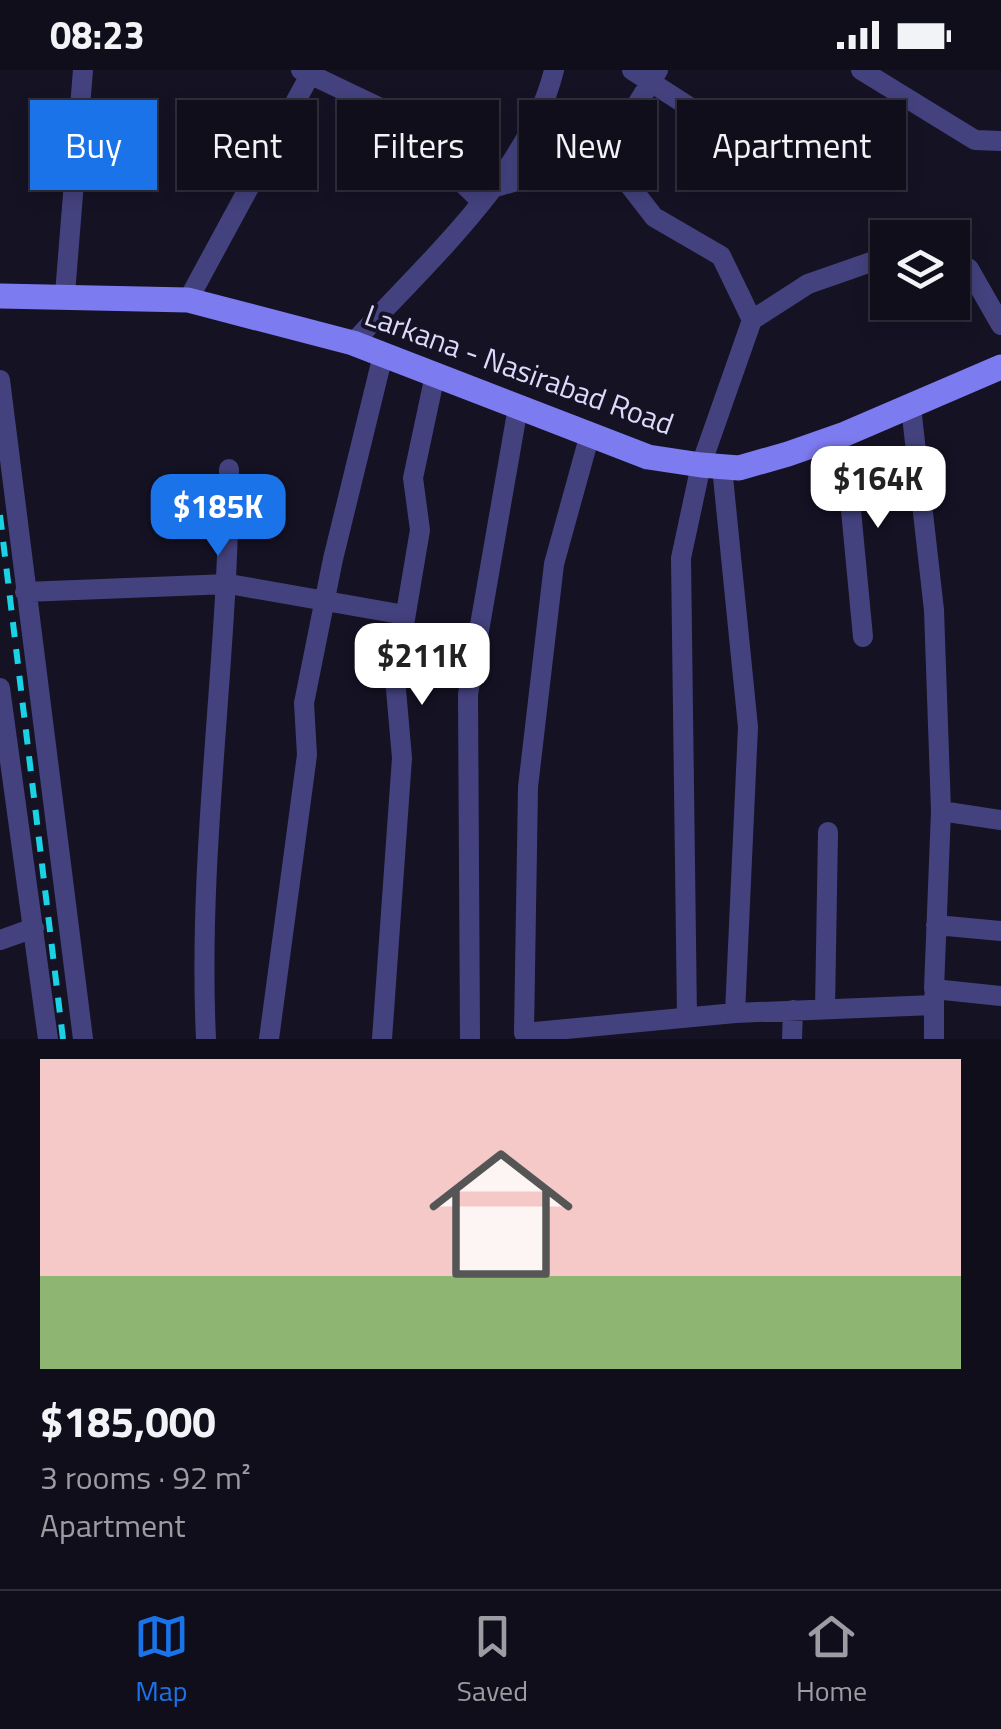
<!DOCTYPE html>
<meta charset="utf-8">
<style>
:root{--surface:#100e1b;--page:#1e1c28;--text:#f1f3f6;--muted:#9c9ca3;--line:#302e3a;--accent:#1a73e8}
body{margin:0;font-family:"Titillium Web",sans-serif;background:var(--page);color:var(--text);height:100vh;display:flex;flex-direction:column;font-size:38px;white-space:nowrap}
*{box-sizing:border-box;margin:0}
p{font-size:32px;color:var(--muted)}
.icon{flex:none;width:55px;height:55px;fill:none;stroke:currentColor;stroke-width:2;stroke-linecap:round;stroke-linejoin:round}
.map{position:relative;height:969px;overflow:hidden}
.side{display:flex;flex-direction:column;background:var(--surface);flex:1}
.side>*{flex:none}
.guide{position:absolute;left:30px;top:30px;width:942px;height:90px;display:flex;gap:20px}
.buttons{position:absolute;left:870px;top:150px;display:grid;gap:20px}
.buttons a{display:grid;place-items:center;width:100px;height:100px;border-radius:0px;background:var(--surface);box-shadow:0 5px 15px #0003,0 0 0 2px var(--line);font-size:50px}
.price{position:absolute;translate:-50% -85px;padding:0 22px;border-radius:20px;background:#fff;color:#222;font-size:32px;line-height:65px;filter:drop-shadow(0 2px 5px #0008)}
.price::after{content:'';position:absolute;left:50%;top:60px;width:30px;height:22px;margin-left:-15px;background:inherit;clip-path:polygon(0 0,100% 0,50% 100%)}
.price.selected{background:var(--accent);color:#fff}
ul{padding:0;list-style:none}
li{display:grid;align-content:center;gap:20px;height:530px;padding:0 40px}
li span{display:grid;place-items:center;height:310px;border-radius:0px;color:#555}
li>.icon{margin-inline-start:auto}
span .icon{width:180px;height:180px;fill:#fffc;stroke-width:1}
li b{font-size:42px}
.chip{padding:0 35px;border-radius:0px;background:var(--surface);box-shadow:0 5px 15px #0003,0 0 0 2px var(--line);font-size:35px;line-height:90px}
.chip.selected{background:var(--accent);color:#fff}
.status{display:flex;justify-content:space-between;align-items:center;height:70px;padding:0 50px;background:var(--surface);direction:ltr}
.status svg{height:28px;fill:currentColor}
.menu{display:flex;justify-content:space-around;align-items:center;height:140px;border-top:2px solid var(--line);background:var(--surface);font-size:28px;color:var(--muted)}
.menu a{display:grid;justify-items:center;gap:5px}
.menu .selected{color:var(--accent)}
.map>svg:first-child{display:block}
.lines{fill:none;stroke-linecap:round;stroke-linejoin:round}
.minor{stroke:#44427e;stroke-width:20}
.secondary{stroke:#7d7bf0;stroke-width:25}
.rail{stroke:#1bd2e5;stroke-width:6;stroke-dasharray:15 12;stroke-linecap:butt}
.labels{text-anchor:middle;stroke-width:8;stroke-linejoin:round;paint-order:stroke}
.street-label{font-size:30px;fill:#dcd9fb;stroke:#151224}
</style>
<div class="status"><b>08:23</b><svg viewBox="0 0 49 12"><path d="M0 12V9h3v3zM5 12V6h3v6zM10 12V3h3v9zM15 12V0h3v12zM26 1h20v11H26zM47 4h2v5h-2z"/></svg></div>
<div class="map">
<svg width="1001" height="969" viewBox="0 0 1001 969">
<rect width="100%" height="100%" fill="#151224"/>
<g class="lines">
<!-- minor -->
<path class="minor" d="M301,0L389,42L480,130
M632,0L769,88L814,72
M861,0L975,70L1001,71
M606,85L654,147L721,186L752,250L701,395L681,488L687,947
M489,119L606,85L658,0
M952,186L969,199L1001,255
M65,224L83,0
M188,230L310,5
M752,250L808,214L888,186
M353,273C422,197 530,102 554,0
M0,310L83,969
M911,337L934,540L941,741L1001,750
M590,364L554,494L528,717L524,963L735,943
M832,369L849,419L863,567
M722,397L748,657L735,943L934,935
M25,522L229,514L405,545
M0,618L48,969
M941,741L934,919L1001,926
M936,855L1001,861
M0,870L34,858
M825,939L828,762
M206,969C197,779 229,589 229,399
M269,969L307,685L304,633L333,489L383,285
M382,969L402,688L395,608L420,460L413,408L435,305
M470,969L468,624L518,337
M792,969L793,940
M934,969V926"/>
<!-- secondary -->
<path class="secondary" d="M0,226L188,230L353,273L648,387L701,395L739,398L788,384L845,364L1001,297"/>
<!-- rail -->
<path class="rail" d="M0,445L63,969"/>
</g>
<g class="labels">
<!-- street labels -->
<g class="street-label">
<text transform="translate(519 300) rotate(20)" y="10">Larkana - Nasirabad Road</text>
</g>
</g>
</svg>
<div class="buttons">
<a><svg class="icon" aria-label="layers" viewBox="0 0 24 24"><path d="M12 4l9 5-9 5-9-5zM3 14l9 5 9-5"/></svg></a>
</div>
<b class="price" style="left:878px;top:461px">$164K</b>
<b class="price selected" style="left:218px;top:489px">$185K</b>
<b class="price" style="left:422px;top:638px">$211K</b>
<div class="guide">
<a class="chip selected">Buy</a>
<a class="chip">Rent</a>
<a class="chip">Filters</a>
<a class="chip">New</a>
<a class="chip">Apartment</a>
</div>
</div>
<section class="side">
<ul>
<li><span style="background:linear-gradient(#f6c9c9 70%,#8fb573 0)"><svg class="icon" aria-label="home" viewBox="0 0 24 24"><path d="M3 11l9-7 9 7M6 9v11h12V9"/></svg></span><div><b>$185,000</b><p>3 rooms · 92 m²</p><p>Apartment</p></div></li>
</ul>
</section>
<nav class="menu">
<a class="selected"><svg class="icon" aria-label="map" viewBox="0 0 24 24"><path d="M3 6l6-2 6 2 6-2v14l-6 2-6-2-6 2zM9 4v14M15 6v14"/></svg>Map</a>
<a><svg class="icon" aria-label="saved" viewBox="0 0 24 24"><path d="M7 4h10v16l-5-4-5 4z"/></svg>Saved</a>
<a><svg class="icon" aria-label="home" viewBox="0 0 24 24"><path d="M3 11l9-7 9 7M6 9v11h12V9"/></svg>Home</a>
</nav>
